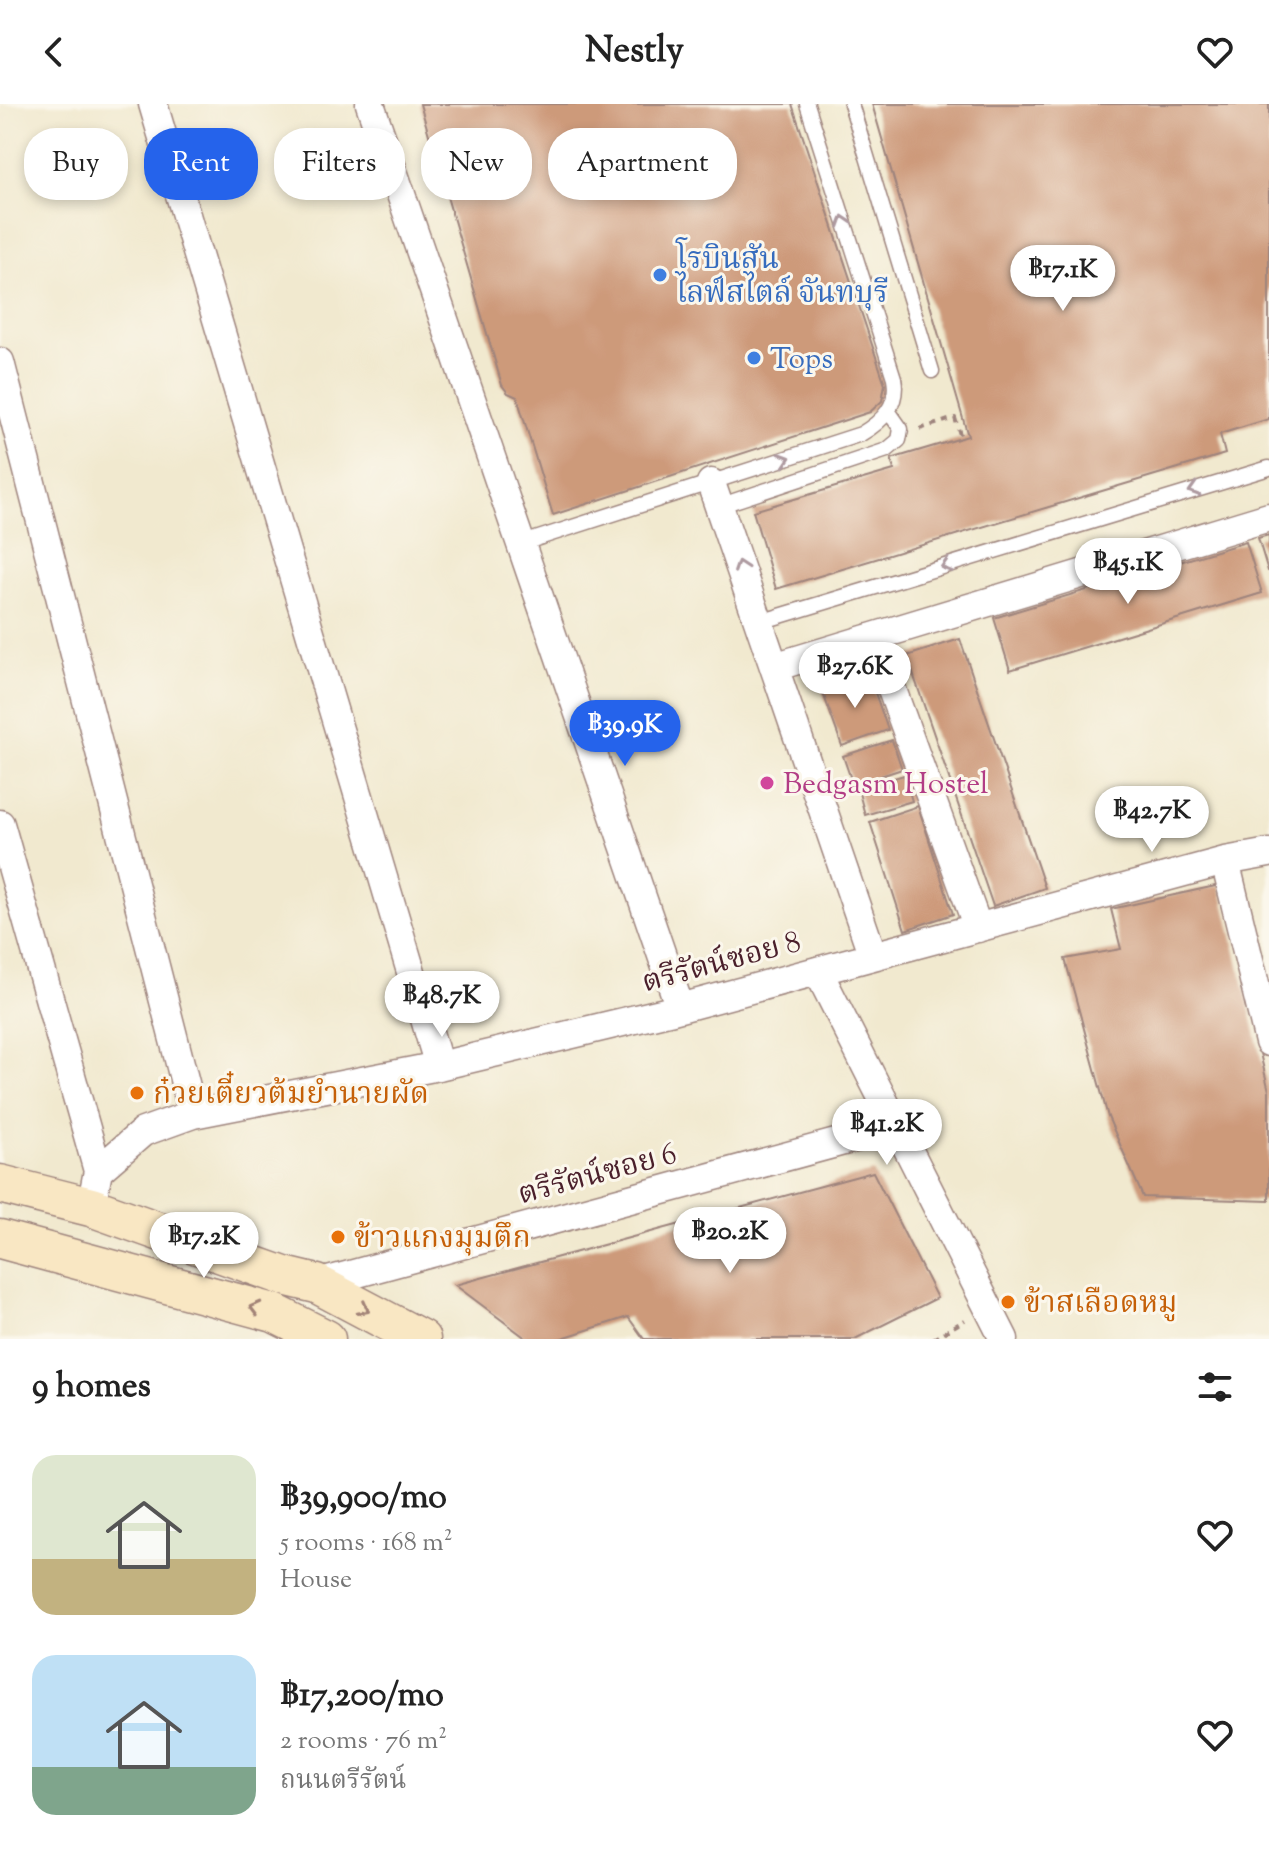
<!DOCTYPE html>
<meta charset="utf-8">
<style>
:root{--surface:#fff;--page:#f2f2f2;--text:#222;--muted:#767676;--accent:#2563eb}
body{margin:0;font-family:"Sorts Mill Goudy","Noto Serif Thai",serif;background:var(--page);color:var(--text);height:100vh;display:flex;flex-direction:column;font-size:30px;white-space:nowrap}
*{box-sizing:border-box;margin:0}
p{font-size:26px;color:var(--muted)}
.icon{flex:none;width:44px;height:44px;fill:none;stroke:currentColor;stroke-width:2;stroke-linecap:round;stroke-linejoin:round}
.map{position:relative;height:1235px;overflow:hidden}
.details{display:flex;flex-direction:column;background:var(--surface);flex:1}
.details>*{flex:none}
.banner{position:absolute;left:24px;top:24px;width:800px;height:72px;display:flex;gap:16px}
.price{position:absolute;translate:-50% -68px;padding:0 18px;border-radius:28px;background:#fff;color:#222;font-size:26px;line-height:52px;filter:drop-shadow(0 2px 4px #0008)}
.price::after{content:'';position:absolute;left:50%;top:48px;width:24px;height:18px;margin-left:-12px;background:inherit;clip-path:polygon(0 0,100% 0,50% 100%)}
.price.selected{background:var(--accent);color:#fff}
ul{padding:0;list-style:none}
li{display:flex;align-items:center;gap:24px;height:200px;padding:0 32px}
li span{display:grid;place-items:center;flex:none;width:224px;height:160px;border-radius:24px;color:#555}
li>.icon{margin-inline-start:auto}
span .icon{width:96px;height:96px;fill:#fffc;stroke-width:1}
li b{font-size:34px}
h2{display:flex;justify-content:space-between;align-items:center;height:96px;padding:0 32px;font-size:34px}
.chip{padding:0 28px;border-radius:32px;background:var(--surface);box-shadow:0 4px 12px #0003;font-size:28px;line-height:72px}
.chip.selected{background:var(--accent);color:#fff}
header{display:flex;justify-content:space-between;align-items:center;height:104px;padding:0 32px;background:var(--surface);font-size:36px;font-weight:800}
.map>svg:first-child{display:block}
.building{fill:#cd9a7a}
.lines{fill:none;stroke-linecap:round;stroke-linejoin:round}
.service-casing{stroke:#9e847d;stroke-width:17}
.minor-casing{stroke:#9e847d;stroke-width:31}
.secondary-casing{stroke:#9e847d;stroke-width:41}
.path{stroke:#9e847d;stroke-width:4;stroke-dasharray:6 6;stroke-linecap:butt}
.service{stroke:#fff;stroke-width:14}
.minor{stroke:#fff;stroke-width:28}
.secondary{stroke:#f9e7c3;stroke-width:38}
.oneway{stroke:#ae9aa0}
.oneway2{stroke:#a28377}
.shop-dot{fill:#3f7fe0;stroke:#fbf7ec;stroke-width:3}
.hotel-dot{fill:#d1479c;stroke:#fbf7ec;stroke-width:3}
.food-dot{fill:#e8710a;stroke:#fbf7ec;stroke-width:3}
.labels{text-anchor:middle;stroke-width:6;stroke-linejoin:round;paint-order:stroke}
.shop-label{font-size:30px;fill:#366cbe;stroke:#fbf7ec;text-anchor:start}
.hotel-label{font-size:30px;fill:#b23c85;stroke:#fbf7ec;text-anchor:start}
.street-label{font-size:30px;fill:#4a1f2b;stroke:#fbf7ec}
.food-label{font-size:30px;fill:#c56008;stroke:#fbf7ec;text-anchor:start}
</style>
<header><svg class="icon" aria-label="back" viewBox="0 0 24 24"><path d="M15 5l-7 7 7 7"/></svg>Nestly<svg class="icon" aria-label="heart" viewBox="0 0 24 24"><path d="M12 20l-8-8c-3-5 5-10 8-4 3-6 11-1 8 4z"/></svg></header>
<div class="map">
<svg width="1269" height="1235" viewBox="0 0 1269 1235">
<rect width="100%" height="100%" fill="#fbf7ec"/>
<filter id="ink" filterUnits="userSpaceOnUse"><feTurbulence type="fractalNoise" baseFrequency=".0125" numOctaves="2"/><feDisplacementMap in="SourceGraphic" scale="16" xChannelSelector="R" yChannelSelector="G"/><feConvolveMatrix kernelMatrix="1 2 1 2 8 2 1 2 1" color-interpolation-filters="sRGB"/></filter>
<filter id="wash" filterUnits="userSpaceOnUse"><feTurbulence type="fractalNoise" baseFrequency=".006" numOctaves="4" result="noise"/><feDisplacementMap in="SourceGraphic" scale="32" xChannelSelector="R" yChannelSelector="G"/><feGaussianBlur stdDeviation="1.8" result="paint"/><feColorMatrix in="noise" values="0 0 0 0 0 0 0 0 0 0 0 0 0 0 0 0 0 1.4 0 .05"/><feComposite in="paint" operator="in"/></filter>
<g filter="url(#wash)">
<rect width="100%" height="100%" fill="#f1e9cf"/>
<g id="blocks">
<!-- building -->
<path class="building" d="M420,0H792L885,280L882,297L870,308L553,411L517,293L508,289L502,281Z
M872,0H1269V315L1220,330L1225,350L776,485L753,407L894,366L891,355L968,332Z
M1269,431V467H1268L1258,434Z
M1246,438L1262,489L1010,566L994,514Z
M960,535L1045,784L993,802L907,552Z
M868,569L888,626L842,642L822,586Z
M892,636L902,665L853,681L843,652Z
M904,671L912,697L865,711L858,685Z
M918,702L953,810L905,826L870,718Z
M1220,781L1269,987V1097L1143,1093L1108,1013L1065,855L1121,845L1111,805Z
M873,1068L937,1194L855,1235H644L628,1213L559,1235H527L455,1181Z"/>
</g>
</g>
<g filter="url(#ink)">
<use href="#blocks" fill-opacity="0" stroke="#9e847d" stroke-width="2"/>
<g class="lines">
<defs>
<path id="service" d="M851,0L932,267
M719,402L887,346L899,336L901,325L889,308
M520,440L861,330C883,317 899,301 894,274L807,0
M760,518L1269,364"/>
<path id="minor" d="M153,0L439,962
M370,0L680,904
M0,258L193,1010
M711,379L873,852
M873,533L978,824
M774,563L1269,413
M0,720L98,1067
M1225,757L1269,749
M818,867L1004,1235
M91,1103L98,1067L143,1028L193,1010L439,962L669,907L1225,757L1269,938
M317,1180L895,1023"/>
<path id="secondary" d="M0,1080L91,1103L284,1172L317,1180L421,1235
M0,1135L274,1209L326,1235"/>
</defs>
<!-- service casing -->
<use href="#service" class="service-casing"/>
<!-- minor casing -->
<use href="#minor" class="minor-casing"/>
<!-- secondary casing -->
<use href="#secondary" class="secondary-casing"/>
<!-- path -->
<path class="path" d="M920,325L955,314L961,334
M933,1235L965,1216"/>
<!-- service -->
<use href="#service" class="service"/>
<!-- minor -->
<use href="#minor" class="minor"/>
<!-- secondary -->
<use href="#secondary" class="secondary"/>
</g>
<!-- one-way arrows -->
<defs><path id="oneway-chevron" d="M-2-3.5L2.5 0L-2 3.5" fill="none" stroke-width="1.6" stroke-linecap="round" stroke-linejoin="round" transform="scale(2)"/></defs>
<g class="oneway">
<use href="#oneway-chevron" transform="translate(844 117) rotate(-108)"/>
<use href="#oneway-chevron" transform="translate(785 355) rotate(-18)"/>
<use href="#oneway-chevron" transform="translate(1194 386) rotate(163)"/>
<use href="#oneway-chevron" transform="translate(740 462) rotate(-109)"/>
<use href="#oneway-chevron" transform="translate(946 462) rotate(163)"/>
</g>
<g class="oneway2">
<use href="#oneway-chevron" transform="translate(255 1204) rotate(-165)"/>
<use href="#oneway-chevron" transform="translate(364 1205) rotate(28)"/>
</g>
</g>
<!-- markers -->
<g class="shop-dot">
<circle cx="660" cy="171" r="8"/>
<circle cx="754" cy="254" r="8"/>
</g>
<circle class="hotel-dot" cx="767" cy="679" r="8"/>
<g class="food-dot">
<circle cx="137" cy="989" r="8"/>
<circle cx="338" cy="1133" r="8"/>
<circle cx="1008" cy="1198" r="8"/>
</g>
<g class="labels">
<!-- shop labels -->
<g class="shop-label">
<text x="676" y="164">โรบินสัน<tspan x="676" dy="34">ไลฟ์สไตล์ จันทบุรี</tspan></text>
<text x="770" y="264">Tops</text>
</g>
<!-- hotel labels -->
<g class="hotel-label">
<text x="783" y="689">Bedgasm Hostel</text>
</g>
<!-- street labels -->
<g class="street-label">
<text transform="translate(721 857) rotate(-15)" y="10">ตรีรัตน์ซอย 8</text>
<text transform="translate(597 1069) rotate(-15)" y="10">ตรีรัตน์ซอย 6</text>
</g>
<!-- food labels -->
<g class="food-label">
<text x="153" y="999">ก๋วยเตี๋ยวต้มยำนายผัด</text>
<text x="354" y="1143">ข้าวแกงมุมตึก</text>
<text x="1024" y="1208">ข้าสเลือดหมู</text>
</g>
</g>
</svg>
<b class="price" style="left:1063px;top:209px">฿17.1K</b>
<b class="price" style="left:1128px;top:502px">฿45.1K</b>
<b class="price" style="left:855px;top:606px">฿27.6K</b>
<b class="price selected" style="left:625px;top:664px">฿39.9K</b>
<b class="price" style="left:1152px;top:750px">฿42.7K</b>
<b class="price" style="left:442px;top:935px">฿48.7K</b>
<b class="price" style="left:887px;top:1063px">฿41.2K</b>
<b class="price" style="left:730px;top:1171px">฿20.2K</b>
<b class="price" style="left:204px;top:1176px">฿17.2K</b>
<div class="banner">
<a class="chip">Buy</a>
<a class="chip selected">Rent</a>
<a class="chip">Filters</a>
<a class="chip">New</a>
<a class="chip">Apartment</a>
</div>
</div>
<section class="details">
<h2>9 homes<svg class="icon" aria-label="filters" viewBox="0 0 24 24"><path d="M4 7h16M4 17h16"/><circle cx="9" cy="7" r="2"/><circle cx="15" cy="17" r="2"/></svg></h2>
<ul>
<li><span style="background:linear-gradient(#dfe7d0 65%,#c2b280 0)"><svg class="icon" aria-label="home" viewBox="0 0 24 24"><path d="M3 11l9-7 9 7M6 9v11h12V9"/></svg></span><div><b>฿39,900/mo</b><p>5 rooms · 168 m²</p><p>House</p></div><svg class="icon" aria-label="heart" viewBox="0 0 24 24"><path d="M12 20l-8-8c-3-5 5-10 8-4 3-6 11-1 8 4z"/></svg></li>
<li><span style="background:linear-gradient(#bfe0f5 70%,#7fa58c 0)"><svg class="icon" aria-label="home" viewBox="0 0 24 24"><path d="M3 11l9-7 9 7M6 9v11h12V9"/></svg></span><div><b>฿17,200/mo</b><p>2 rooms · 76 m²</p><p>ถนนตรีรัตน์</p></div><svg class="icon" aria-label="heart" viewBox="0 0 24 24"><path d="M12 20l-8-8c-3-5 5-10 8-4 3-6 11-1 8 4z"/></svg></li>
</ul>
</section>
